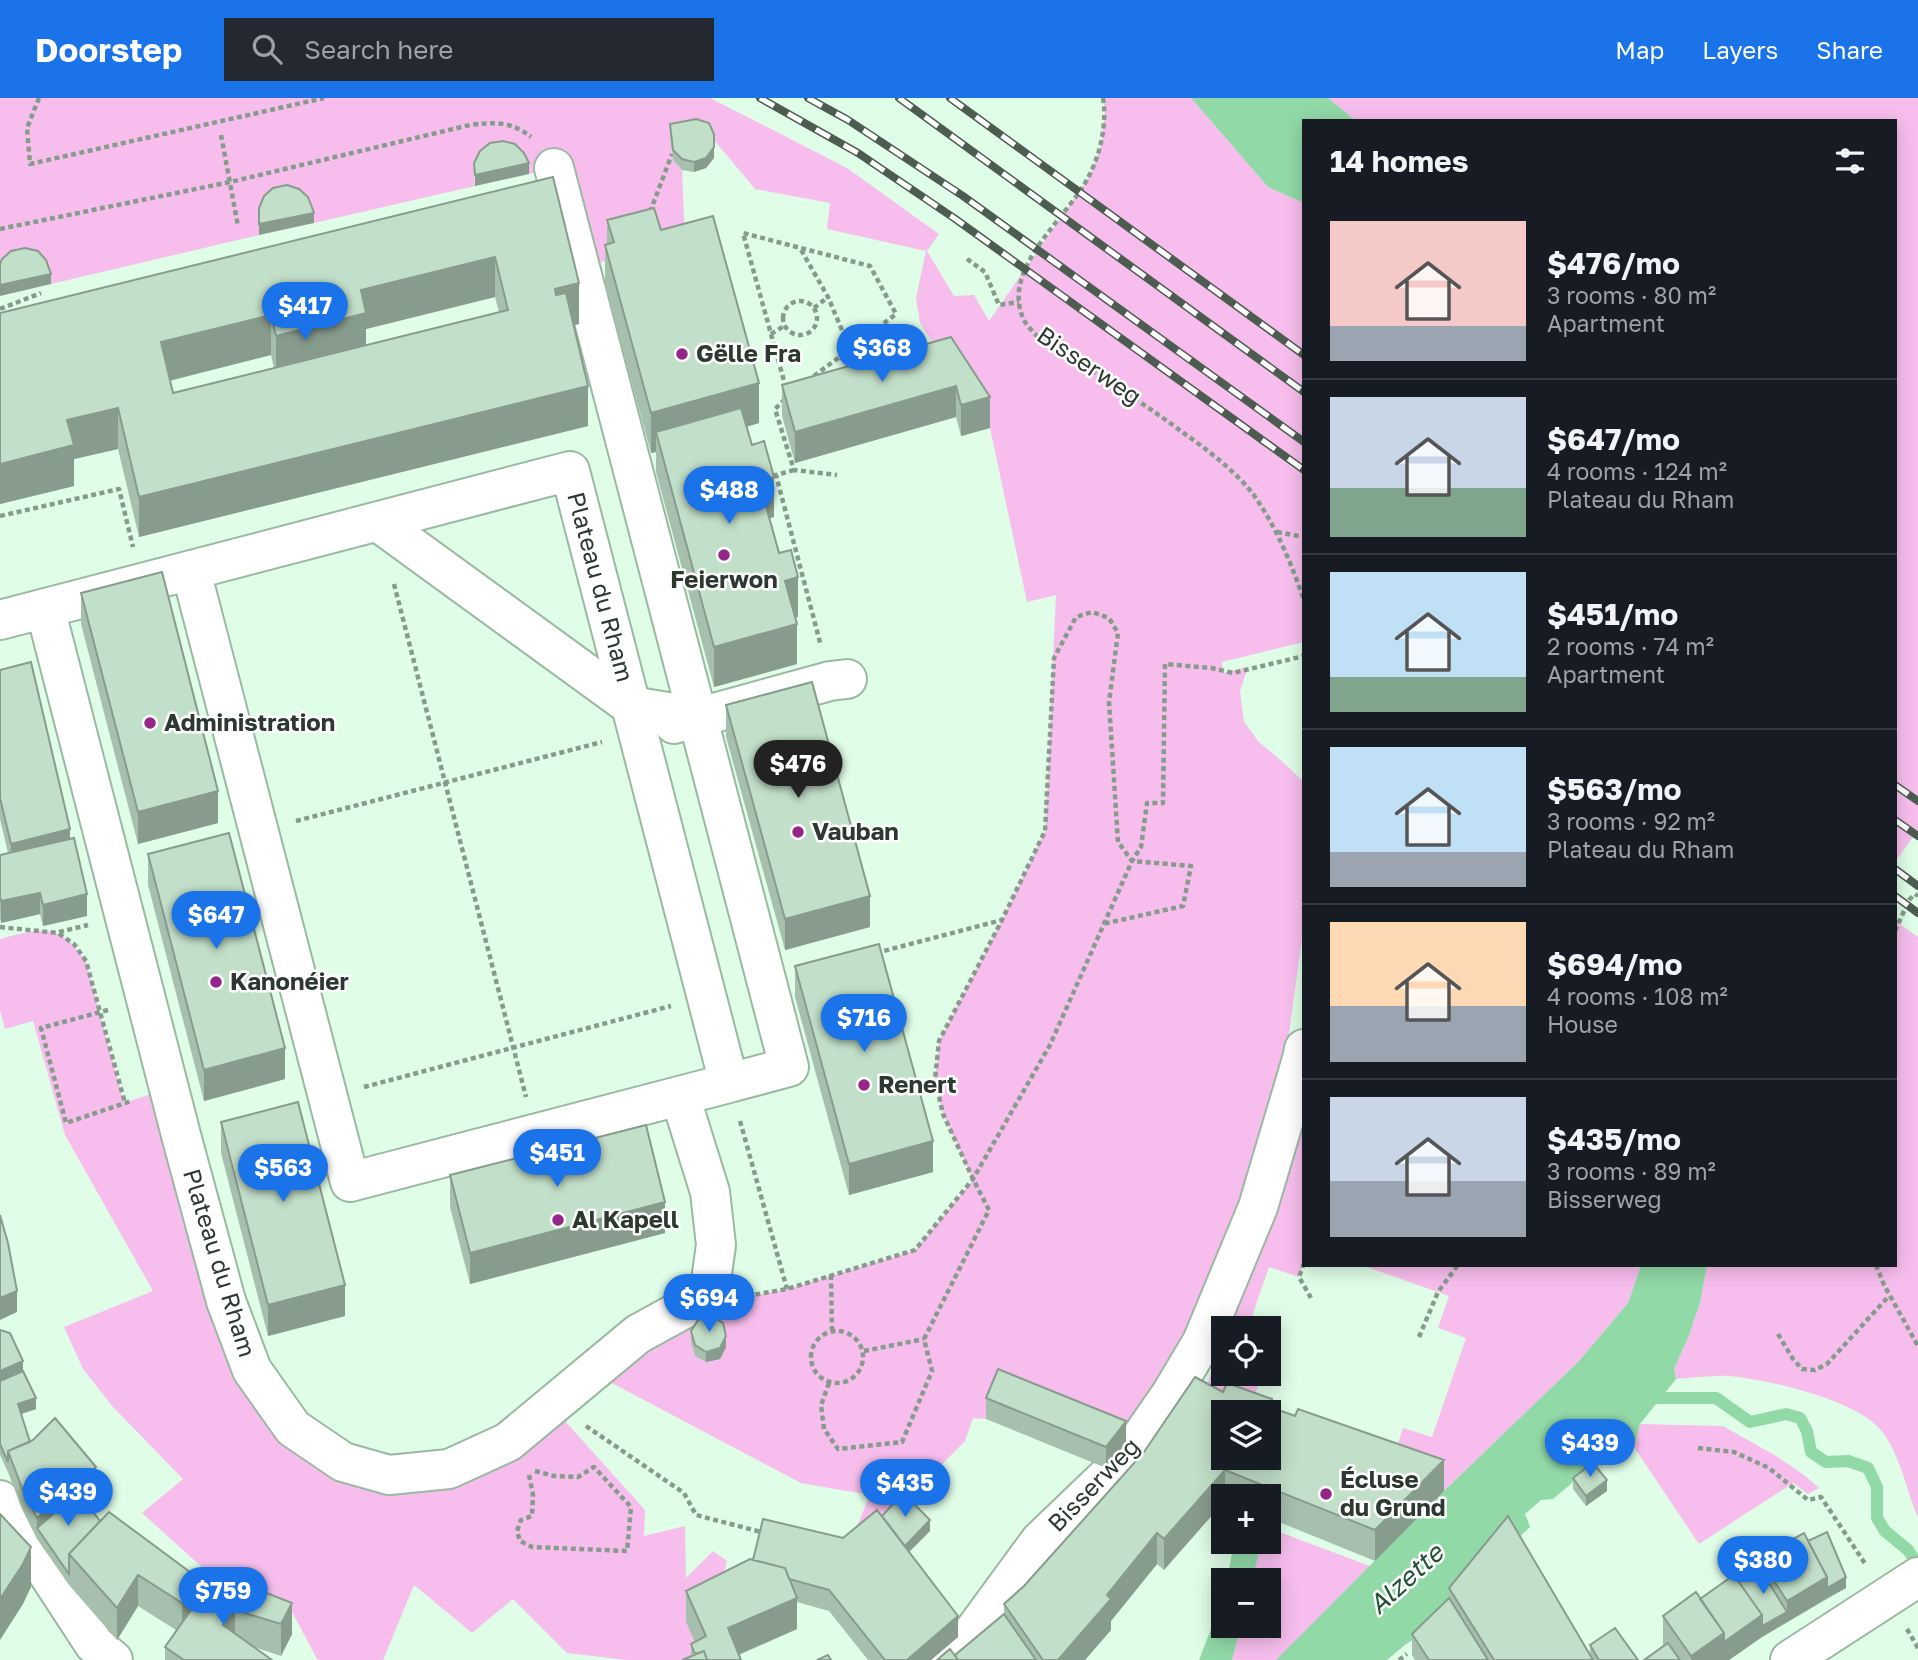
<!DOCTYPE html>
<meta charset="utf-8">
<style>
:root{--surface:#171b24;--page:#242831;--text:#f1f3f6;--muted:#9ea1a6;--line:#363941;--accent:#1a73e8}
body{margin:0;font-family:"Golos Text",sans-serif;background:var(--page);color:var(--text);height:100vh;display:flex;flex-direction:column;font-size:26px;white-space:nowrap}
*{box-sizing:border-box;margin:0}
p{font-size:23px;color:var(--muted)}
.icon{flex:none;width:38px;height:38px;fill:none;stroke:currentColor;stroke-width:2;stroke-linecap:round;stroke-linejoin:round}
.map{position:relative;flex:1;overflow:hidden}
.sheet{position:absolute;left:1302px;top:21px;width:595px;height:1148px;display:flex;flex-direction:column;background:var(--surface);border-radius:0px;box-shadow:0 4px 18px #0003}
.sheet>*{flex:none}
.tools{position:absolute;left:1211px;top:1218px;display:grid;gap:14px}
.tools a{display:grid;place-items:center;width:70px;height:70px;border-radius:0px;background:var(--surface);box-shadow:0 4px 18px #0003;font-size:35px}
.price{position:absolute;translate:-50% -60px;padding:0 16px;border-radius:24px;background:var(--accent);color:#fff;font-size:23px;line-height:46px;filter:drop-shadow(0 2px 4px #0008)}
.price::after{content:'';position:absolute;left:50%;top:42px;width:21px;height:16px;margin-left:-10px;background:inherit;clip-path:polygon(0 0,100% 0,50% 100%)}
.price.active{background:#222;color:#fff}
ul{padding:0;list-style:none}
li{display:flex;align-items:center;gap:21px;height:175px;padding:0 28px}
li+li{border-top:2px solid var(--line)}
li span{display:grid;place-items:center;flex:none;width:196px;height:140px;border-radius:0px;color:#555}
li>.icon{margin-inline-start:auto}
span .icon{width:84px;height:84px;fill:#fffc;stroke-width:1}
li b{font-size:30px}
h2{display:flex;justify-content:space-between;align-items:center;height:84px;padding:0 28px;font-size:30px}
header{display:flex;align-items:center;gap:42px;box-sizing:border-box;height:98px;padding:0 35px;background:var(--accent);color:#fff}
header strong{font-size:33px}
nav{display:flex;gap:38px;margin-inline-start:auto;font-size:24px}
.search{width:490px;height:63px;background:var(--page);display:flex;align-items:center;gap:18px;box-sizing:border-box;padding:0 24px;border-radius:0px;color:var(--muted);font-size:26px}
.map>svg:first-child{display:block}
.green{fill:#f7beed}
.water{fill:#92d9a8}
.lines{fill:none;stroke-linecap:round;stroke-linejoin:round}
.stream{stroke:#92d9a8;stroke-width:12}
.minor-casing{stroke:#9bb8a3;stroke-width:42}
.path{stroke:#869b8b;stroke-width:4.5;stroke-dasharray:5 3.5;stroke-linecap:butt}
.minor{stroke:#fff;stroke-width:38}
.rail-casing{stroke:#4d5c50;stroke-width:8}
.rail{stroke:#fff;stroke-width:5;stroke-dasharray:16;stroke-linecap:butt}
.wall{fill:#a7c0ad;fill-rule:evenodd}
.shaded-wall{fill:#889c8d}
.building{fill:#c2dfc9;stroke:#889c8d;stroke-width:2;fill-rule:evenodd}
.poi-dot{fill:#932687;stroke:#fff;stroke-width:2.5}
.labels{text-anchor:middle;stroke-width:5;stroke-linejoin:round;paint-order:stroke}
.poi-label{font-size:24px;font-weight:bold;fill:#2d3930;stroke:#fff;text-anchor:start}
.street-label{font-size:24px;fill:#2d3930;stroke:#fff}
.water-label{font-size:26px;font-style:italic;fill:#1f5332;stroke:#fff}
</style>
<header>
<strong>Doorstep</strong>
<div class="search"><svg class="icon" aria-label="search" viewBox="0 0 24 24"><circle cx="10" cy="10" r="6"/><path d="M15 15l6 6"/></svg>Search here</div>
<nav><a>Map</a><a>Layers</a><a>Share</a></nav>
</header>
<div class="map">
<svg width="1918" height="1562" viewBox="0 0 1918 1562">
<rect width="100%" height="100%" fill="#dffde7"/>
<!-- green -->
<path class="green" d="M0,0H710L847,70L939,136L927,153L954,198L974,197L989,223L1089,79L1101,47L1105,13L1103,0H1191L1268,89L1304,105V544L1222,564L1223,575L1248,569L1240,593L1244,624L1259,644L1285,666L1304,684V825L1286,958L1244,1105L1191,1240L1126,1345L998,1292L986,1321L973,1320L965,1343L903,1406L843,1462L870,1397L801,1385L610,1284L565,1323L645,1412L644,1438L685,1428L686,1480L713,1453L727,1463L703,1562H627L567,1555L513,1501L472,1535L414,1487L383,1562H320L317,1561L290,1510L215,1481L142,1415L183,1381L113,1309L83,1271L64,1229L153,1193L65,1037L33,923L5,931L0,913V841C41,830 59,824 86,863L124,1005L169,990L252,1272L343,1364L449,1371L709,1197L745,1199L787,1191L915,1152L973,1082L943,1016L935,981L939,943L1002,822L1045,733L1056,497L1027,504L990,330L920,225L916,200L926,153L827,131L830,105L755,91L709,36L670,37L673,62L682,72L686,166L654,150L580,170L554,70L529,76L524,65L474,76L475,88L314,125L259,121V137L51,186L46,173L0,176Z
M1328,0H1918V732L1895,764V23H1356Z
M1895,823L1918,839V1419C1905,1390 1901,1356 1880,1331C1853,1301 1769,1282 1730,1278C1713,1277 1694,1280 1676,1281L1674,1271L1688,1240L1700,1205L1707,1167H1895Z
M1304,1027V1165L1299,1179L1269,1169L1248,1230H1228L1299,1034Z
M1367,1167H1641L1628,1205L1578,1264L1444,1393L1394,1358L1403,1330L1432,1339L1466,1240L1438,1230L1449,1198L1367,1169Z
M1223,1243V1276H1262L1251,1308L1223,1314L1200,1306Z
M1640,1326L1723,1328L1776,1358L1804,1377L1819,1390L1808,1396L1793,1385L1699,1446L1634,1349Z
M1269,1430L1370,1468L1276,1562H1232L1241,1528H1269V1482H1252L1262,1444H1269Z"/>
<!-- water -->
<path class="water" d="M1191,0H1328L1356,23H1304V105L1268,89Z
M1641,1167H1707L1700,1205L1688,1240L1674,1271L1676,1281L1640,1326L1634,1349L1608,1361L1585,1374L1553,1401L1541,1402L1525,1416L1530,1429L1508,1449L1449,1521L1406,1546L1387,1562H1276L1444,1393L1578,1264L1628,1205Z
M1234,1444H1262L1252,1482H1227Z
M1223,1500V1528H1241L1232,1562H1199Z"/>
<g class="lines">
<!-- stream -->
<path class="stream" d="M1647,1300H1716L1750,1324L1786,1316L1800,1320L1807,1333L1811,1354L1826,1364L1848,1363L1868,1370L1877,1389V1420L1885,1433L1908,1452L1918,1467"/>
<defs>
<path id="minor" d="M554,70L789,969L729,985
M378,424L631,608L698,619
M45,510L181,1037L226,1203L252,1272L293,1330L343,1364L389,1377L449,1371L508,1344L638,1236L709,1197L716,1147L710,1094L680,998
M0,522L570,373L729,985L350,1084L191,473
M674,626L830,583L847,581
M0,1402L94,1546L113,1562
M947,1562L963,1548L1040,1443L1113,1373L1135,1348L1171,1296L1202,1244L1258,1109L1302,961L1304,951
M1790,1562L1918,1479"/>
</defs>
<!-- minor casing -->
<use href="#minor" class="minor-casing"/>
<!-- path -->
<path class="path" d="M39,0L27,30L30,66L324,0
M1103,0C1107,26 1101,54 1089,78C1068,120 999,171 1024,222C1027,228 1033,234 1038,239C1088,270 1138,301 1185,336C1209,353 1235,373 1253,396C1276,428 1291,465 1304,502
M221,37L238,128
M650,114L672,56
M0,131L230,84L470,27C494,24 511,23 531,39
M967,161L985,174L999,207L1019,204
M783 220a17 17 0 1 1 34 0a17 17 0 1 1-34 0Z
M814,210L828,199
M0,211L41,195
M771,236L784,228
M814,278L850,251
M786,290L743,135L870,168L896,216L850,251L828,199L800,150
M785,301L775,311L794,372L837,377
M794,372L776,377L821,548
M0,418L119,391L133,449
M1277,434L1304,439
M394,486L526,999
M296,723L602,644
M0,829L58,835L74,846L86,863L125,1005
M1895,833L1909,802L1915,796L1918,798
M59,834L88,827
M876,855L1002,822
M108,912L41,930L66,1025L131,1003
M364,989L671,908
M740,1023L787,1191
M1304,1165L1299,1179L1311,1200
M1876,1167L1884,1187L1918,1248
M831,1177L832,1232
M747,1198L787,1191L915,1152L973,1081L1050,947L1132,763L1141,749L1147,705H1163L1165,566L1211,570L1233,575L1304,558
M811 1259a26 26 0 1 1 52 0a26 26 0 1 1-52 0Z
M1778,1236L1793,1261L1802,1271L1815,1272L1827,1266L1889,1198
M1419,1239L1438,1194L1458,1167
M864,1253L924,1241
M829,1285L821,1307L824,1331L838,1351L902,1344L932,1273L924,1241L989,1112L973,1081L943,1016L935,981L939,943L1002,822L1045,733L1054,560L1076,519L1092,514L1109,520L1118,535L1109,604L1118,744L1132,763L1191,768L1183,808L1103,826
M586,1328L684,1395L696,1417L765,1435
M1698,1350L1734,1354L1769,1370L1808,1402L1821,1399L1866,1467
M529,1377L533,1397L532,1418L521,1422L517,1433L520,1443L532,1449L627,1453L631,1409L594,1369L578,1379L554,1378L535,1373
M1907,1531L1918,1550
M1399,1562L1407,1556"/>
<!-- minor -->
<use href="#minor" class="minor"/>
<defs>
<path id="rail" d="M760,0L858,55L954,120L1304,372
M808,0L848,22L963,98L1304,344
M899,0L1304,294
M950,0L1304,257
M1895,687L1918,703
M1895,722L1918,738
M1895,771L1918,788
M1895,798L1918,815"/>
</defs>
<!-- rail casing -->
<use href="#rail" class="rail-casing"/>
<!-- rail -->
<use href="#rail" class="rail"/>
</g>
<!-- wall -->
<path class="wall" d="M670,26L714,60L706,70L694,74L682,72L673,62L670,36Z
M553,79L579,226L574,227L588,328L139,439L118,351L74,361V388L0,406V215ZM495,199L499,214L366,247V231ZM271,257L274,270L173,295L170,282Z
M607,122L661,132L759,325L746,329L774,419L770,420L798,519L795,520L797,566L714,589L656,374V354L651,355L605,187V147L607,146Z
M951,239L990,330L961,338L956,319L795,365L782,318V287Z
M81,495L218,725L138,746L81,526Z
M0,572L70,741L87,818L43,828L40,816L1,825L0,820V757L8,755L0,721Z
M726,607L870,829L785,852L726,639Z
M148,756L285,981L204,1003L148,787Z
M795,868L933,1074L849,1097L795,899Z
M221,1024L345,1218L268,1238L221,1055Z
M450,1077L665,1135L470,1186L450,1109Z
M0,1232L23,1273L36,1311L21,1316L30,1344L96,1391L83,1402L100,1423L198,1503L251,1505L259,1492L292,1536L281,1558L254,1549L272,1562H165V1549L176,1532L138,1508L117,1542L69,1487L37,1441L22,1411L8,1374L0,1357Z
M691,1233L726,1249L720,1261L706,1264L695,1258L691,1244Z
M1223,1294L1272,1310L1444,1393L1375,1463L1269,1420V1398H1223L1164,1472L1157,1466L1111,1523V1532L1085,1562H937L955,1557L1004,1516V1506L1024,1488Z
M986,1300L1126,1345L1106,1370L986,1321Z
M1573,1380L1607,1393L1586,1408L1573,1391Z
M882,1418L930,1433L909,1454L958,1539L931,1562H868L829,1513L797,1504V1531L739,1557L691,1558V1546L695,1544L686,1524V1493L753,1462L843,1440Z
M1808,1443L1846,1490L1762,1539L1729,1562H1644L1663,1549V1518L1739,1484L1759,1469V1459Z
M1449,1490L1590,1557V1547L1638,1562H1415L1412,1557V1536L1449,1500Z"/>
<!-- shaded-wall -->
<path class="shaded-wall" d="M714,36V60L706,70L694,74V64Z
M529,65V76L475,88V77Z
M314,115V125L259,137V126Z
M495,159V199L366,231V256L276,278V238L361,192Z
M51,176V186L0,198V187Z
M579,185V226L555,232V191Z
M271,217V257L161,285V244Z
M759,285V325L661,353L656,334V354L651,355V315Z
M588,288V328L139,439V399Z
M956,288V319L795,365V334Z
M990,299V330L961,338V307Z
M118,310V351L74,361V388L0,406V366L67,322Z
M774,379V419L759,423V383Z
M798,479V519L785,523V483Z
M797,526V566L714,589V549Z
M218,693V725L138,746V714Z
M70,731V752L11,767V746Z
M40,795V816L1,825V803Z
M87,796V818L43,828V807Z
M870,798V829L785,852V821Z
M285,950V981L204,1003V972Z
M933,1043V1074L849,1097V1066Z
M665,1104V1135L470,1186V1155Z
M345,1187V1218L268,1238V1207Z
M17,1193V1214L0,1222V1200Z
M726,1238V1249L720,1261L706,1264V1254Z
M23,1263V1284L0,1294V1273Z
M36,1300V1311L18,1317V1306Z
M1126,1323V1345L1106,1370V1349Z
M1444,1362V1393L1375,1463V1432Z
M96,1369V1391L42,1437L37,1430V1420Z
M1225,1372V1398H1223V1405L1164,1472V1441Z
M1607,1382V1393L1586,1408V1398Z
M930,1422V1433L900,1463V1452Z
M1157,1435V1466L1111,1523V1532L1085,1562H1058L1107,1497Z
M31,1449V1489L23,1506L0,1542V1501Z
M138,1477V1508L117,1542V1510Z
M1827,1479V1500L1762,1539L1729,1562H1691V1558L1724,1535L1762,1517L1787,1514V1503Z
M1846,1479V1490L1827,1500V1490Z
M198,1480V1511L182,1536V1505Z
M797,1500V1531L728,1561V1530Z
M292,1505V1536L281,1558V1526Z
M235,1512V1544L223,1527Z
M958,1518V1539L931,1562H907Z"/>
<!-- building -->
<path class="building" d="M696,21L709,25L714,36V49L706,60L694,64L682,61L673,52L670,26Z
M503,43L515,46L524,55L529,65L475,77L474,65L480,53L490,45Z
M553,79L579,185L555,191L556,197L566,195L588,288L139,399L118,310L67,322L74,347L0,366V215ZM495,159L508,212L173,295L161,244L271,217L276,238L366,215L361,192Z
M287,87L299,91L308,99L314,115L259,126V110L264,98L273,90Z
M654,110L661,132L713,118L759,285L651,315L605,147L614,144L607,122Z
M25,150L38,153L46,162L51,176L0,187V166L2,161L11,153Z
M951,239L990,299L961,307L956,288L795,334L782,287Z
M741,310L752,347L764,343L774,379L759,383L779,455L791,452L798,479L785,483L797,526L714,549L656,334Z
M162,474L218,693L138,714L81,495Z
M31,564L70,731L11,746L0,700V572Z
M812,584L870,798L785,821L726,607Z
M229,735L285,950L204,972L148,756Z
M74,740L87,796L43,807L40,795L1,803L0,799V757Z
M879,846L933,1043L849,1066L795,868Z
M298,1004L345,1187L268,1207L221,1024Z
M646,1027L665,1104L470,1155L450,1077Z
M0,1117L8,1145L17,1193L0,1200Z
M711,1218L723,1225L726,1238L720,1250L706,1254L695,1247L691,1233L698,1222Z
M0,1232L10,1235L23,1263L0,1273Z
M998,1271L1126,1323L1106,1349L986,1300Z
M23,1273L36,1300L18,1306L30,1344L8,1353V1364L0,1346V1283Z
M1195,1279L1223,1294L1227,1285L1272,1301L1270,1309L1295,1318L1298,1311L1444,1362L1375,1432L1225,1372L1164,1441L1157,1435L1107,1497L1111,1501L1058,1562H1043L1004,1506L1024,1488L1144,1354ZM1223,1314H1269V1360H1223Z
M55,1320L96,1369L37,1420L22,1390L8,1353L33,1342Z
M1593,1365L1607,1382L1586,1398L1573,1380Z
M78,1395L100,1423L69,1456V1476L37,1430Z
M903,1395L930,1422L905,1448L882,1418Z
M877,1412L958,1518L907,1562H885L829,1492L789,1481L785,1470L753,1462L763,1421L843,1440Z
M109,1414L198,1480L182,1505L138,1477L117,1510L69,1456Z
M0,1416L31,1449L23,1466L0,1501Z
M1508,1418L1593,1562H1494L1449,1490Z
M1827,1434L1846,1479L1827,1490V1479L1808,1443Z
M1804,1435L1827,1479L1787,1503L1759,1459Z
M750,1461L785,1470L797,1500L728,1530L741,1562H707L704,1553L695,1556L691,1546L706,1538L686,1493Z
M1759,1469L1787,1514L1762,1528V1517L1739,1484Z
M1734,1477L1762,1517L1724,1544V1535L1700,1501Z
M208,1488L251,1505L259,1492L292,1505L281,1526L235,1512L223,1527L272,1562H184L165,1549Z
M1696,1494L1724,1535L1691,1558L1663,1518Z
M1449,1500L1488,1562H1429L1412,1536Z
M1004,1516L1036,1562H958L955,1557Z
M1615,1530L1638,1562H1599L1590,1547Z
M1668,1545L1680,1562H1644Z
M950,1551L958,1562H937Z
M704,1553L707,1562H682Z
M828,1557L831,1562H817Z"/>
<!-- markers -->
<g class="poi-dot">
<circle cx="682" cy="256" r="7"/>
<circle cx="724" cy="457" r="7"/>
<circle cx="150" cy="625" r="7"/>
<circle cx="798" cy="734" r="7"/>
<circle cx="216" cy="884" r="7"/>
<circle cx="864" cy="987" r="7"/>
<circle cx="558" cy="1122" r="7"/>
<circle cx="1326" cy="1396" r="7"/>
</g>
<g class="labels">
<!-- poi labels -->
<g class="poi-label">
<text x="696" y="264">Gëlle Fra</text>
<text x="724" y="490" text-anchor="middle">Feierwon</text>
<text x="164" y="633">Administration</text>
<text x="812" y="742">Vauban</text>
<text x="230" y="892">Kanonéier</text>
<text x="878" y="995">Renert</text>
<text x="572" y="1130">Al Kapell</text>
<text x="1340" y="1390">Écluse<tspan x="1340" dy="28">du Grund</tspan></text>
</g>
<!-- street labels -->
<g class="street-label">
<text transform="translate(1089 268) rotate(34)" y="8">Bisserweg</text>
<text transform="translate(600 489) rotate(75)" y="8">Plateau du Rham</text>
<text transform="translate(219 1165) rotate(73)" y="8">Plateau du Rham</text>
<text transform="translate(1094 1387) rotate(-46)" y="8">Bisserweg</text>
</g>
<!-- water labels -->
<g class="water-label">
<text transform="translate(1406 1481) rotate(-42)" y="9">Alzette</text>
</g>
</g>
</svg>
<div class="tools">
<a><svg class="icon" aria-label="locate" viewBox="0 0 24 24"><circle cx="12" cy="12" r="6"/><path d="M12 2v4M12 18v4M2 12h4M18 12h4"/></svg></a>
<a><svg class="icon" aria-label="layers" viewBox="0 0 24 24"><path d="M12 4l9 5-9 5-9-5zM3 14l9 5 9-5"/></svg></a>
<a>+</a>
<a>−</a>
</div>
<b class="price" style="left:305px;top:244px">$417</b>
<b class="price" style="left:882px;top:286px">$368</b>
<b class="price" style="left:729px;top:428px">$488</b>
<b class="price active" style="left:798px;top:702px">$476</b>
<b class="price" style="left:216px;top:853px">$647</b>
<b class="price" style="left:864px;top:956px">$716</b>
<b class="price" style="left:557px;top:1091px">$451</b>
<b class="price" style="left:283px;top:1106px">$563</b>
<b class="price" style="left:709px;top:1236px">$694</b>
<b class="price" style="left:1590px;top:1381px">$439</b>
<b class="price" style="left:905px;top:1421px">$435</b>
<b class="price" style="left:68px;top:1430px">$439</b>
<b class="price" style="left:1763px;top:1498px">$380</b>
<b class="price" style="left:223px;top:1529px">$759</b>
<section class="sheet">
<h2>14 homes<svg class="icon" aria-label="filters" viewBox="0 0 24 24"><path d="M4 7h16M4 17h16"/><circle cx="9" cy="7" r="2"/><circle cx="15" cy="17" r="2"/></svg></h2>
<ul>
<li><span style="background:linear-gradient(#f6c9c9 75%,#9aa5b1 0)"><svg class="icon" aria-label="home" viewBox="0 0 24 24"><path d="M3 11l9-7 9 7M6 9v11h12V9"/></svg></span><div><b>$476/mo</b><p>3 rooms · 80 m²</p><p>Apartment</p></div></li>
<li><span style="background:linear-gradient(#c9d6e8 65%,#7fa58c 0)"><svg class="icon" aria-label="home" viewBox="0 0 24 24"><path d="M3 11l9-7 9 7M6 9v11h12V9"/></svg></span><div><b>$647/mo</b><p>4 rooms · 124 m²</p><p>Plateau du Rham</p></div></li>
<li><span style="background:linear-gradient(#bfe0f5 75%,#7fa58c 0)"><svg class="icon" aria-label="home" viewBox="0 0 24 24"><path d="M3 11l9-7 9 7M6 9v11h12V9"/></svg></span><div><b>$451/mo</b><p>2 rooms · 74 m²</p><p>Apartment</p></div></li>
<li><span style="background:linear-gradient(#bfe0f5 75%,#9aa5b1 0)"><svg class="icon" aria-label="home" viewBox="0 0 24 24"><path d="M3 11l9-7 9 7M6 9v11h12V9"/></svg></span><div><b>$563/mo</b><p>3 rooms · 92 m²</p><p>Plateau du Rham</p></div></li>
<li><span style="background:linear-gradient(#ffd9b3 60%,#9aa5b1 0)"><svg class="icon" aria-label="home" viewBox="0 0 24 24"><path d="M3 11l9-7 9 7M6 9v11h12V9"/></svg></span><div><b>$694/mo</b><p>4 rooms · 108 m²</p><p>House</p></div></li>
<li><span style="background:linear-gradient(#c9d6e8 60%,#9aa5b1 0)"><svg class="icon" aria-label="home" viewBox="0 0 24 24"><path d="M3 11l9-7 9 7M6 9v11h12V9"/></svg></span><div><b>$435/mo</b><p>3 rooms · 89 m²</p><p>Bisserweg</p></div></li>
</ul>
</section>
</div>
